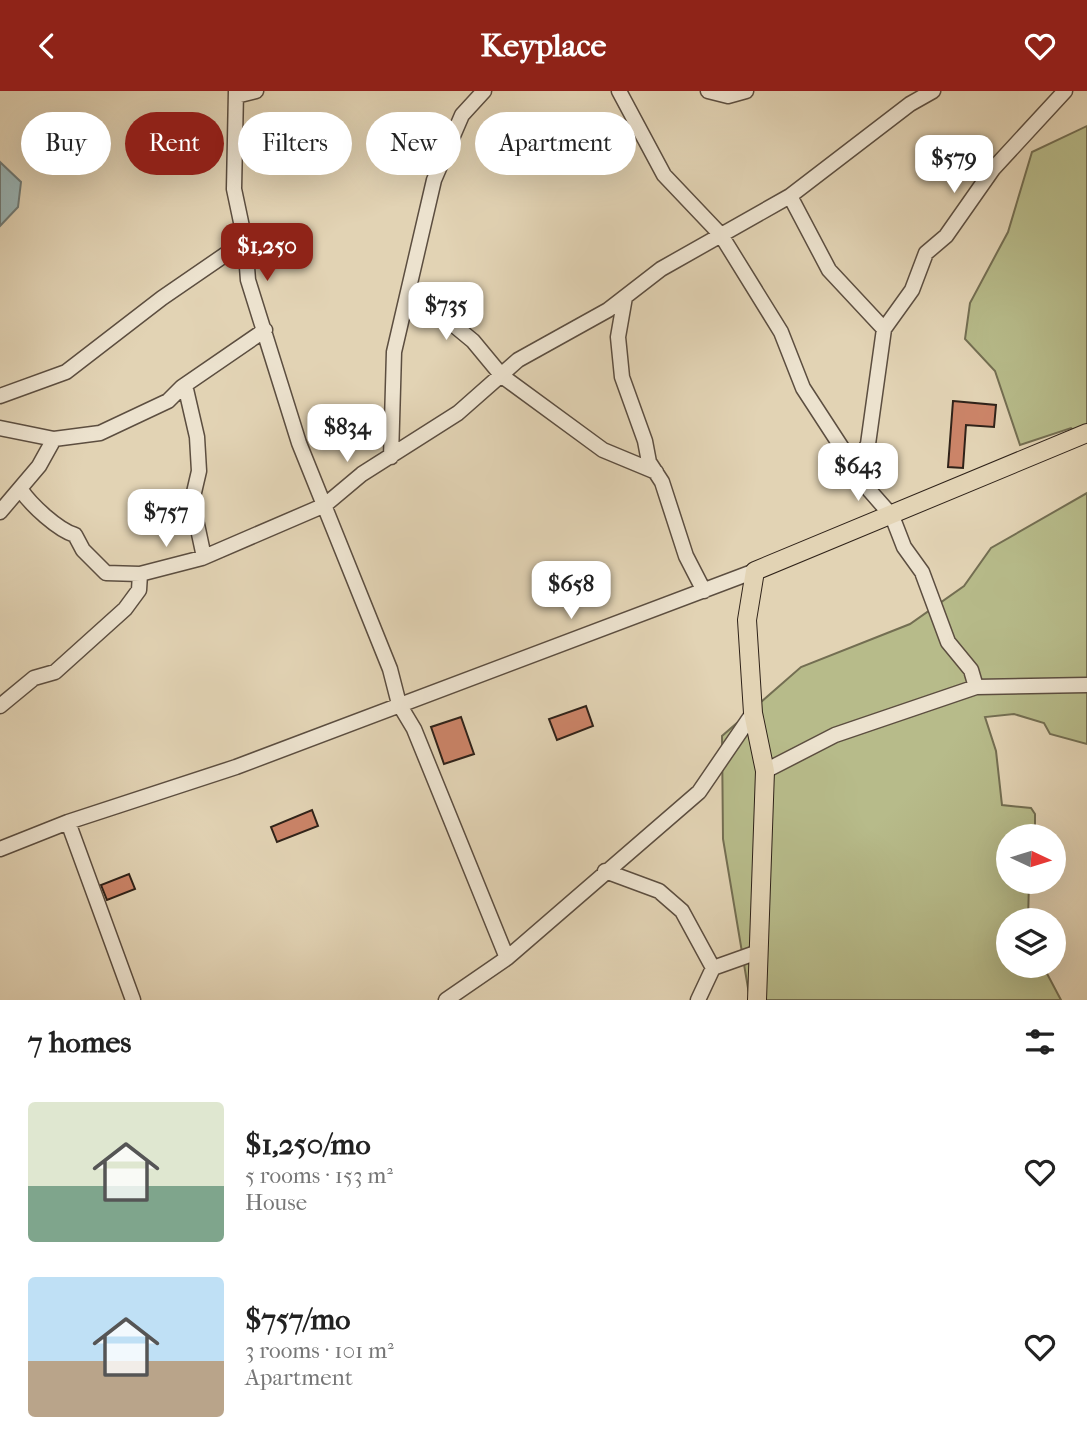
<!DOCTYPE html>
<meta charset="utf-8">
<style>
:root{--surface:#fff;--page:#f6f6f6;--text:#222;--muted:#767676;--accent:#8f2418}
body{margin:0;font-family:"IM FELL French Canon",serif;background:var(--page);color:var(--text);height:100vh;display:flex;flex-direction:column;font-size:26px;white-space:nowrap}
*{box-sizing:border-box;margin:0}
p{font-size:23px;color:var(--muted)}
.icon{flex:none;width:38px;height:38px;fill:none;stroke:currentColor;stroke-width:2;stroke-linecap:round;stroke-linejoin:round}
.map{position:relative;height:909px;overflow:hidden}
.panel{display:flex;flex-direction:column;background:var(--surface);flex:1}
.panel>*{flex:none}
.hud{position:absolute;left:21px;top:21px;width:700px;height:63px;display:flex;gap:14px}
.needle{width:46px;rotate:94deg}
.tools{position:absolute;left:996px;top:733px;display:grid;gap:14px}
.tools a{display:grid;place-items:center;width:70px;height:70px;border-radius:50%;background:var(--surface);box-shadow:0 7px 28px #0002;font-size:35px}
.price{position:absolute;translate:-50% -60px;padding:0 16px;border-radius:14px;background:#fff;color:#222;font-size:23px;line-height:46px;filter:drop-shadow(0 2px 4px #0008)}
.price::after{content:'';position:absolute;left:50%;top:42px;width:21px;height:16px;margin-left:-10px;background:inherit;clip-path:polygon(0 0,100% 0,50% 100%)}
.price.on{background:var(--accent);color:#fff}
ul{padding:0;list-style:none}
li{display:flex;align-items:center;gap:21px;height:175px;padding:0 28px}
li span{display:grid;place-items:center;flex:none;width:196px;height:140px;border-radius:7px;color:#555}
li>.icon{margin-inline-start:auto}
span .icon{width:84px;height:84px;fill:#fffc;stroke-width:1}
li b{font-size:30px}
h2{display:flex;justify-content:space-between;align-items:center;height:84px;padding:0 28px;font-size:30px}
.tag{padding:0 24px;border-radius:32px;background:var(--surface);box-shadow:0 7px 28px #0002;font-size:24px;line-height:63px}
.tag.on{background:var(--accent);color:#fff}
header{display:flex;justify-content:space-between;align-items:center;height:91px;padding:0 28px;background:var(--accent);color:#fff;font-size:32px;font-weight:700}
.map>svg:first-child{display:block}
.green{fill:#b7bb8a;stroke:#736e52;stroke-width:2}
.water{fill:#99b6b8;stroke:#6f7b78;stroke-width:2}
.building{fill:#cb8468;stroke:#2f2219;stroke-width:2}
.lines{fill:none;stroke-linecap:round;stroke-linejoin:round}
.minor-casing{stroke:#5c4e40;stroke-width:17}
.major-casing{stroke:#2f2219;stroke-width:20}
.minor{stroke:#ece2ce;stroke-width:14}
.major{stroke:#e2d3b4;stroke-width:18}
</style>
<header><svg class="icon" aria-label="back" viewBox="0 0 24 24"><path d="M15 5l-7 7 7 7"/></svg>Keyplace<svg class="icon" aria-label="heart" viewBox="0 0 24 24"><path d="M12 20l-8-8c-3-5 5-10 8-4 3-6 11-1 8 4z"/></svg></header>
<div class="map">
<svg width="1087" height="909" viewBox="0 0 1087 909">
<rect width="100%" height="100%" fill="#e2d3b4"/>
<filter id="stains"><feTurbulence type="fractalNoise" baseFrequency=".00286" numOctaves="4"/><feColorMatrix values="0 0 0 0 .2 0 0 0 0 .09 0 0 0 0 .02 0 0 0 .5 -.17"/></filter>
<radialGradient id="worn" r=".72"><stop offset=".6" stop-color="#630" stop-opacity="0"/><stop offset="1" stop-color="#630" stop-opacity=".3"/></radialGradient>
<!-- green -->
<path class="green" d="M1087,35V350L1071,337L1020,354L995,280L965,248L970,212L1008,141L1032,61Z
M1087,402V653L1050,643L1044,632L1014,623L985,626L996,660L1002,714L1031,717L1035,723V745L1008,746V791H1029L1028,829L1008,830V875H1043L1061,909H750L723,748L722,645L801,576L910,533L964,495L991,457Z"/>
<!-- water -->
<path class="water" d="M0,71L21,91L18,116L0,135Z"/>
<!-- building -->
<path class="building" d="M953,310L996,314L994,336L966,334L963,377L948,376Z
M586,615L593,635L557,649L549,628Z
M461,626L474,663L444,673L431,636Z
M312,719L318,735L277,751L271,736Z
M129,783L135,798L107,809L101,794Z"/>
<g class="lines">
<defs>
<path id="minor" d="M236,0L234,98L245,150L248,189L299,352L390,578L399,613L414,638L507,867
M619,0L664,84L721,144L781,241L803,297L870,400L892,425L904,456L922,481L948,551L971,579L976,596
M708,0L728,5L746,0
M236,5L256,0
M790,105L829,179L884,238
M410,198L473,250L502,285L603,359L656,381
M625,206L618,246L622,286L645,350L649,371L662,391L686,465L704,500
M185,294L197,346L199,380L192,410L204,466
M0,305L66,281L162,207L245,150
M0,337L54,348L100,342L168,310L182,296L265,239
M391,366L394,261L434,89L462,24L484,0
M856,376L868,353L884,238L912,199L926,162L946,145L993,78L1065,0
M21,399C31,414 58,439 75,444L83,459L106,482L140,483L202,467L325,414L362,383L458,322L518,269L608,219L661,178L790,105L910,13L933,0
M0,421L39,375L54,348
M0,615L34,587L55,581L125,518L139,499L140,483
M765,680L835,644L976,596L1087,594
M68,731L133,909
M0,758L68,731L236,676L755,480
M605,780L659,800L682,820L713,877L758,861
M446,909L507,867L699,701L753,622
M698,909L713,877"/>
<path id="major" d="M757,909L765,680L753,622L747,529L755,480L1087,342"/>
</defs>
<!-- minor casing -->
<use href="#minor" class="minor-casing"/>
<!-- major casing -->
<use href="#major" class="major-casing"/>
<!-- minor -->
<use href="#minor" class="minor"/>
<!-- major -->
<use href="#major" class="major"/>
</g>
<rect width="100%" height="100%" filter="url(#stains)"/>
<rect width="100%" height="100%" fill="url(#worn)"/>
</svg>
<div class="tools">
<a><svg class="needle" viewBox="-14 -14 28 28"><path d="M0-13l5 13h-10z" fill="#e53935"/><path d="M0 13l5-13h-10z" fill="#767676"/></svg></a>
<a><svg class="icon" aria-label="layers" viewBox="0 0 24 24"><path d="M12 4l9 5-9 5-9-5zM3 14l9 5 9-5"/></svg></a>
</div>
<b class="price" style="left:954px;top:104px">$579</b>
<b class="price on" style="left:267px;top:192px">$1,250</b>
<b class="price" style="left:446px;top:251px">$735</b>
<b class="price" style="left:347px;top:373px">$834</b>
<b class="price" style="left:858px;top:412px">$643</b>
<b class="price" style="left:166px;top:458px">$757</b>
<b class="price" style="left:571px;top:530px">$658</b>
<div class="hud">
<a class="tag">Buy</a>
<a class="tag on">Rent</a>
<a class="tag">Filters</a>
<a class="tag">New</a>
<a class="tag">Apartment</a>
</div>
</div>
<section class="panel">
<h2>7 homes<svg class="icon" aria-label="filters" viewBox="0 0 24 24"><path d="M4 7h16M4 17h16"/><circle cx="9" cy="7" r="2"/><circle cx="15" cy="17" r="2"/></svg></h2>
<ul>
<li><span style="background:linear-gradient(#dfe7d0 60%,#7fa58c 0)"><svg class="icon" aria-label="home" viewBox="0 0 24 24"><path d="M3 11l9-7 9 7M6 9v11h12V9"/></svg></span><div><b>$1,250/mo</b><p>5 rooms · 153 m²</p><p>House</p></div><svg class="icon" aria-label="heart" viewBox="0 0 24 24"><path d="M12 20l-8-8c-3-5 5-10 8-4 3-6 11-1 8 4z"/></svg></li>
<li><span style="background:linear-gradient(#bfe0f5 60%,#b9a48a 0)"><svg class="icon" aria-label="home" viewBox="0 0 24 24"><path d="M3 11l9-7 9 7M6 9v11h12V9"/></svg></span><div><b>$757/mo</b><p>3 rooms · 101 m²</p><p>Apartment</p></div><svg class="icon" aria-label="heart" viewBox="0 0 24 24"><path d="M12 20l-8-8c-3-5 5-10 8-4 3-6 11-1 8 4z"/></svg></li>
</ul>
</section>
